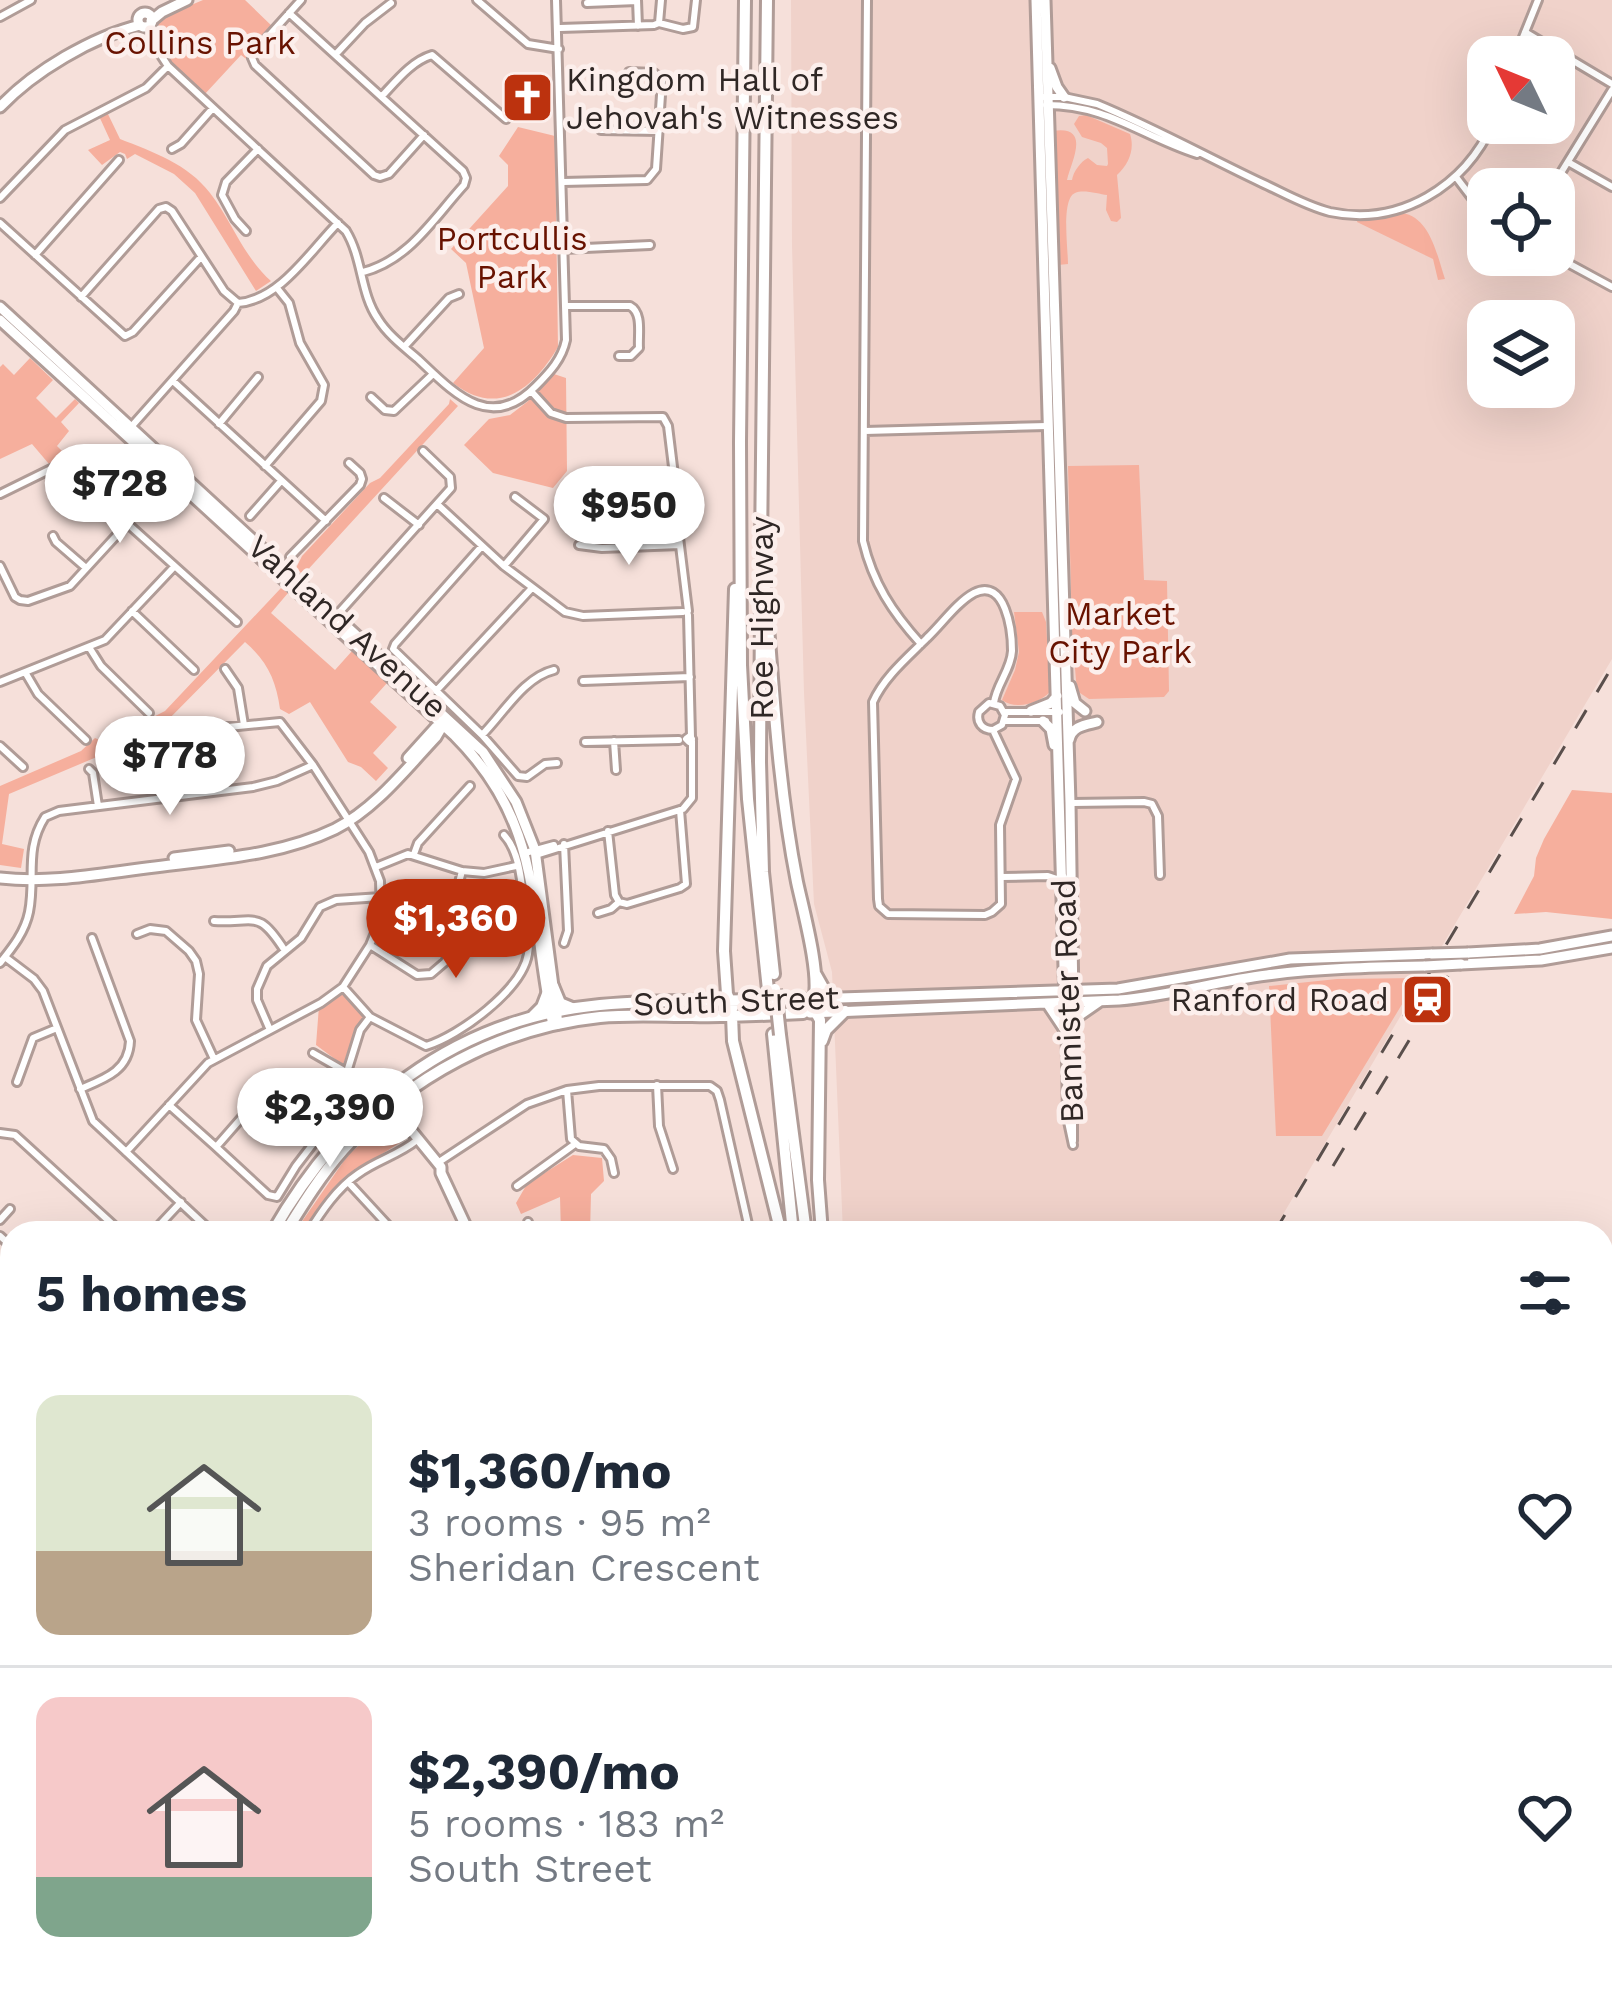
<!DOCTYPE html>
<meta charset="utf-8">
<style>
:root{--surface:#fff;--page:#f2f2f3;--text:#1f2937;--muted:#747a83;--line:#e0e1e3;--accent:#bc320e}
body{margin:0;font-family:"Work Sans",sans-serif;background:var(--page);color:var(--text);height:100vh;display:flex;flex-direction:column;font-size:45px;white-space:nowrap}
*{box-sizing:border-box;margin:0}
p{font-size:39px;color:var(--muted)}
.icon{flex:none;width:66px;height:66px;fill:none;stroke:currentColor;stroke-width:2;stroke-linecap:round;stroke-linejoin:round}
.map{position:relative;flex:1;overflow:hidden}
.details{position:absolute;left:0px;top:1221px;width:1614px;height:771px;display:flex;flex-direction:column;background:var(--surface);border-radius:36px 36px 0 0;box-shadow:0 12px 48px #0002}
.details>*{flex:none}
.needle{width:78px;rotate:313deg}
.buttons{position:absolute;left:1467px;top:36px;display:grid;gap:24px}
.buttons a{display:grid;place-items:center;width:108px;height:108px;border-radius:24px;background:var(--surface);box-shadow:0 12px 48px #0002;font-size:60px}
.price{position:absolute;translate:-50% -102px;padding:0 27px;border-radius:42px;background:#fff;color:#222;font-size:39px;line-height:78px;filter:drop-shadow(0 3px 6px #0008)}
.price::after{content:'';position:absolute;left:50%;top:72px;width:36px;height:27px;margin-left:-18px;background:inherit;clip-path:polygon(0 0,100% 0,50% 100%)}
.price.current{background:var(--accent);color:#fff}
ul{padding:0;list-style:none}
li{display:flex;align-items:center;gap:36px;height:300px;padding:0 36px}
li+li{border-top:3px solid var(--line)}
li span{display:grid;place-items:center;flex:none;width:336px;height:240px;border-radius:24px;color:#555}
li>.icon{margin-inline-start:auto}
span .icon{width:144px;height:144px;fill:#fffc;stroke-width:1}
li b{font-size:51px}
h2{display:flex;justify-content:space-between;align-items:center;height:144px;padding:0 36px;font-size:51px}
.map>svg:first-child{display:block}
.built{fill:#f0d2ca;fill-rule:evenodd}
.green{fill:#f6af9d}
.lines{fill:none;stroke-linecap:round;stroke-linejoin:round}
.minor-casing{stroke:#b09c97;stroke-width:12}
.major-casing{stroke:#b09c97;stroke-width:15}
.highway-casing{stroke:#b09c97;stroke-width:16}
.minor{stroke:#fff;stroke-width:6}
.major{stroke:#fff;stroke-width:9}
.highway{stroke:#fff;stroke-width:10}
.rail{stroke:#5a4f4c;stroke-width:3;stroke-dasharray:21 21;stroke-linecap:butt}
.major-bridge-casing{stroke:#b09c97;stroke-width:15;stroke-linecap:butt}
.highway-bridge-casing{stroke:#b09c97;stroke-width:16;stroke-linecap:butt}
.major-bridge{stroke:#fff;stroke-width:9}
.highway-bridge{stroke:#fff;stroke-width:10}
.labels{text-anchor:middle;stroke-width:9;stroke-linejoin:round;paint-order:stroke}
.park-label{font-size:33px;fill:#681200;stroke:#fcefec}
.poi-label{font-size:33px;fill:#2f2725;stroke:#fcefec;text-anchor:start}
.street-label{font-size:33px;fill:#2f2725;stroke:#fcefec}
</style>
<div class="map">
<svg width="1612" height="1991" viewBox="0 0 1612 1991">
<rect width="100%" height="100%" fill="#f6e0da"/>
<!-- built -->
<path class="built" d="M791,0H1612V659L1272,1233H843L832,972L814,904L804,693L792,246ZM1488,57H1554V123H1488ZM1488,189H1554V255H1488ZM1488,321H1554V387H1488Z"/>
<!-- green -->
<path class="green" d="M203,0H245L274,28L253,49L249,61L241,55L204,95C182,75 159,58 153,26L158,19Z
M107,112L120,139C153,152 188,164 210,193C233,223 243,256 271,281L256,291L195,193L174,174L135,154L127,159L125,154L120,152L102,165L88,150L110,140L99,116Z
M1086,115L1130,134C1135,149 1129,164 1117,175L1121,218L1117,222L1111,221L1106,210L1107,195C1099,194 1083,189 1075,193C1061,199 1068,248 1068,264L1058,265L1053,131C1092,125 1071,162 1067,180H1072C1073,172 1081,161 1088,158L1097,165L1107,166L1108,164L1107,148L1101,143L1082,137L1074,124L1079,116Z
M518,127L555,136L558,347C533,389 498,418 453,383L484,348L466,263L451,249L508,186V165L499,156Z
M1402,213C1430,217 1437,255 1445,279L1438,280L1433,259L1357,222L1358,218Z
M30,358L53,380L36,398L56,418L75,399L79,403L61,422L69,431L57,446L65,454L49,464L32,444L0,459V367L3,364L14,375Z
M554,374L566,378L567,471L553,488L493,473L464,445L489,419L510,415L527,402Z
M450,399L458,406L303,575L296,568L302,556L370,483L380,478L449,404Z
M1139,465L1144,580L1167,581L1169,691L1164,697L1089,699L1077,691L1072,634L1068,466Z
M281,588L288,593L271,613L335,670L352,651L387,683L370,702L397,727L373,753L388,768L376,781L361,767L348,762L310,702L289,714L280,709C276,680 267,661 245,642L156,732L9,794L2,844L24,849L21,868L0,865V786L81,751L95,738L104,742L165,711Z
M1014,612H1042L1046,622L1050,692C1038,704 1016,710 1002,700L1015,670L1019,652Z
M1572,790L1612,793V919L1546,912L1514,914L1534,876L1536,858L1544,839Z
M1418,978L1322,1136H1276L1269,986L1337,979Z
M338,990L368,1016L356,1028L343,1065L316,1045L319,1006Z
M386,1122L401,1142C353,1172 334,1184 305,1233H294L348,1155Z
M573,1155L602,1158L604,1181L591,1194L590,1233H561L560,1197L521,1214L516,1203L527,1184Z
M1604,1633H1612V1991H1234L1260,1980H1602V1636Z
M243,1980H856L855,1991H233Z
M1062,1980H1215L1189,1991H1059Z"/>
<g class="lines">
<defs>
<path id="minor" d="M301,0L255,51L252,58L255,65L374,175L380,177L389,174L424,135
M477,0L528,44L559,49
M637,0L638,26
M867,0L863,541C873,583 892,612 921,644
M587,3L637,1
M289,13L463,171L466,178L464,185C433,219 409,260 363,272
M0,17L31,0
M151,23L153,43L168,66L346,231C363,259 360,293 378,319C388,335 404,347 418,359C454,393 490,433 536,386C550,372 562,359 566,340L556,0
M659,23L683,29L693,27L696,0
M560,28L654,25L659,23L661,0
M1525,32L1612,84
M336,54L365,23L391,3
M1515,57L1538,0
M382,96C397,80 412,61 432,55L506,119
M1044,97H1064L1097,104C1153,127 1207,157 1262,183C1284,193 1306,206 1330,212C1400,227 1465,186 1493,123
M1046,105C1108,105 1141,136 1197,154
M601,130L659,131
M172,149L181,144L213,108
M1568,162L1612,187
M1456,177L1488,219
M563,182L647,180L656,169L662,80L654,73L629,72
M1551,189L1612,90
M0,198L65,130L146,88L168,66
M0,223L125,336L133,332L201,257
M246,231L235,219L222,195L226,182L258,149
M564,249L650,245
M35,255L119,160
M1553,255L1612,287
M81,297L159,209L166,207L172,211L224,291L238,303
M566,306H630C643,313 638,334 639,348L631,356H619
M404,347L449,298L459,294
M173,381L326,521
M531,391L551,413L566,418L663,417L668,426L674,475
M371,397L385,410L394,411L433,374
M219,424L258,377
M131,427L234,311L238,303C280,300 311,250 338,223
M865,431L1047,426
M265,466L321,401L324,385L300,343L289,303L277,288
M672,480L688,611
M570,484L670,480
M0,494L51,469L57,467L69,471L237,622
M384,498L419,525
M437,504L504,566L565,612L583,616L683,612
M250,516L281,481
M53,536L56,542L86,568
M579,545L602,548L680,545
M482,546L395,644L393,649L482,735L518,776L527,777L545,764L557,763
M290,557L360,485L362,479L360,473L349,463
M0,566L15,597L20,600L28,601L70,586L127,524
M504,566L544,519L515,497
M132,611L194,670
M337,615L451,488L450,477L423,451
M688,615L691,737
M89,647L101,666L149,713
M225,669L238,688L244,725
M25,672L38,694L86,740
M583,681L690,677
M0,682L105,640L173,568
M436,691L532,588
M1004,712H1060
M1005,721H1046
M993,730L1002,725L1005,715L1000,706L989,703L979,712C976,722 982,730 993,730L1016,779L1000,825L1001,904L992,912L985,915L888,914L879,906L878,899L873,702C884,677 908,657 927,638C941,625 957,602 974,593C1006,577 1012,632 1012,651C1011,670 996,685 994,703
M482,735C503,714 524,677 554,670
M690,736L692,739L689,742L686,739Z
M614,741L616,770
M585,742L679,740
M0,746L23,767
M89,769L93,773L98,806
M1072,803L1144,802L1152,804L1158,816L1160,875
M608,831L615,895L619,902L627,904L680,888L686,884L680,810
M564,844L568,931L564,943
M525,853L554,845
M414,854L418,843L470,786
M536,855L683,809L692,798V741
M376,867L408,854L462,871L484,873L516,866
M1002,877L1048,876L1057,879L1064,877
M598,913L611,909L619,902
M214,921C257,923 258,909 285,951
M137,934L150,929L166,931L189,951L196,961L199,974L196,1020L214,1059
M370,945L417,975L431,974L445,962L458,937L456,894L462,871
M5,957L34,979L43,991L93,1121L213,1233
M0,963C12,948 25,932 29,912C36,877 24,850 45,817L59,811L253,787L277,781L313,765
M344,988L370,1017L426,1046C459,1036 522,990 528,954C531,936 526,915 523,897C521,876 518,850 504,835
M1065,1002L1067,1117L1073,1145
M1073,1002V1141
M270,1030L257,1000V989L267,966L301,938L320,907L336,900L381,897
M313,1053L367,1084
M347,1072L360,1030L370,1017
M17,1082L33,1038L57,1028
M657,1085L659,1126L673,1169
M80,1089C104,1079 129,1071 130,1041L92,938
M567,1090L571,1139L579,1146L604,1149L611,1159L614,1173
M169,1105L216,1147L244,1115L275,1098L316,1136V1140L296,1166L277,1197L268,1195L216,1147
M0,1133L15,1135L122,1233
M126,1152L208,1063L321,1003L343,987L370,945L381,918L380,881L369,852L313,765L280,722L218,728H184L152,742
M439,1162L527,1104L567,1090L599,1086H710L717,1091L720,1100L750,1233
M348,1182L395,1233
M517,1186L575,1144
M0,1220L10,1209
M686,1229L687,1233
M152,1233L181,1202
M308,1233C321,1212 337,1188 358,1174C377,1160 399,1155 417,1140
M527,1233L528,1222
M0,1236L12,1247
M0,1341L10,1333
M0,1422L12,1411
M0,1440L12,1454
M0,1512L12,1502
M0,1551L12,1569
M0,1562L12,1575
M1602,1584L1612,1591
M1602,1622L1612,1611
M0,1645L12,1642
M4,1709H12
M9,1887H12
M9,1951L12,1979
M159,1980L171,1991
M128,1987L142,1980
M1207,1991L1233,1980"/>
<path id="major" d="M1036,0L1065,1002
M1045,0L1070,803L1073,1002
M138 20a7 7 0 1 1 14 0a7 7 0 1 1-14 0Z
M151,21L162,12L187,0
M1050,68L1057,87L1064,97
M0,107C34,71 92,37 140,25
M0,307L483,752L516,802L535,850L558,1024
M0,320L455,736C543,824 529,908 552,1020
M1070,686L1075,703L1085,711
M1031,711L1051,703L1057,696
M1043,721L1051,729L1054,745
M1069,740C1072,726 1085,725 1097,722
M408,758L436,727L443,725
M174,858L229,851
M0,878C52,884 104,873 155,867C215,859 279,856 335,829C375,809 406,769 436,737L443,725
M1468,953L1540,949L1612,936
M1461,964L1541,960L1612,948
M809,999L1118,989L1290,959L1432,954
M1047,1003L1065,1030
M810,1013L1119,1000C1169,996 1217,981 1267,975C1319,968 1372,967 1425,966
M1074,1023L1077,1017L1100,1001
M397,1113L441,1167V1173L469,1233
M0,1323L12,1335
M219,1991L229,1980"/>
<path id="highway" d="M745,0L740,442L741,665L748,799L768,990
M761,549L767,0
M761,603L760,762L763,872L774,974
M816,975L825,991L837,998
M553,986L560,1003L572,1008
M733,1007L727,994L724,951L735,589
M732,1015L733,1041L781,1233
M533,1016L542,1007L547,994
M773,1034L793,1233
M780,1035L806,1233
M822,1041L826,1030L845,1011
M401,1117L412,1093
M272,1233C344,1107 452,1019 600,1005C667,998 736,1002 803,999L812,1006L820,1020L818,1180L822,1233
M285,1233C303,1204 321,1175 343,1150C408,1077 502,1027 600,1017C630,1014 662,1016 692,1016C729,1017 766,1015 803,1013C810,1008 811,1009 814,1000C821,975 803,910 797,882C775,771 772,657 761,544
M0,1531L12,1521
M0,1545L12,1535
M871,1980V1991
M888,1980L889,1991"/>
</defs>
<!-- minor casing -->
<use href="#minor" class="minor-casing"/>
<!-- major casing -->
<use href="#major" class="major-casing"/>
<!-- highway casing -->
<use href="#highway" class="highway-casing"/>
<!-- minor -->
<use href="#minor" class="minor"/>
<!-- major -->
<use href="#major" class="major"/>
<!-- highway -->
<use href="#highway" class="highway"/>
<!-- rail -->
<path class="rail" d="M1333,1166L1448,976
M1274,1233L1612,667
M1040,1991L1043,1980"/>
<defs>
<path id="major-bridge" d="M1432,954L1468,953
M1425,966L1461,964"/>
<path id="highway-bridge" d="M775,989L780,1035"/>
</defs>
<!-- major-bridge casing -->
<use href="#major-bridge" class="major-bridge-casing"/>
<!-- highway-bridge casing -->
<use href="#highway-bridge" class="highway-bridge-casing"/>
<!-- major-bridge -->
<use href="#major-bridge" class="major-bridge"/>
<!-- highway-bridge -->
<use href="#highway-bridge" class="highway-bridge"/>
</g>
<!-- icons -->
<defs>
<symbol id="church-square" viewBox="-11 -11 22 22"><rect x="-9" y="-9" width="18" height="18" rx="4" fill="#bc320e" stroke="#fcefec"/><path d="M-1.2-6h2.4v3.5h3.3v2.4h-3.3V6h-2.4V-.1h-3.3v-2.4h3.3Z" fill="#fff"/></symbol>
<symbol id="station-square" viewBox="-11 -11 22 22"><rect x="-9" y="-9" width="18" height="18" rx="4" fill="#bc320e" stroke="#fcefec"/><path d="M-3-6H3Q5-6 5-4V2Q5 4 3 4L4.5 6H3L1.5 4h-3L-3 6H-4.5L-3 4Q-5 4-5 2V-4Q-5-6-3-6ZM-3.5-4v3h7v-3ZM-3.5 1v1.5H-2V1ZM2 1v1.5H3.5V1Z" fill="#fff"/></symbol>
</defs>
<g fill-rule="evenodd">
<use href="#church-square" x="498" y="68" width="59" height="59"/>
<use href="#station-square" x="1398" y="970" width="59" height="59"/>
</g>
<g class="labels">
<!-- park labels -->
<g class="park-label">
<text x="200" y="54">Collins Park</text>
<text x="512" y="250">Portcullis<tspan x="512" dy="38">Park</tspan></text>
<text x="1120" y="625">Market<tspan x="1120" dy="38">City Park</tspan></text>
</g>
<!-- poi labels -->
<g class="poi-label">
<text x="566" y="91">Kingdom Hall of<tspan x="566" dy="38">Jehovah's Witnesses</tspan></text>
<text x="1389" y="1011" text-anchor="end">Ranford Road</text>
</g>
<!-- street labels -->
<g class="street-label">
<text transform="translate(761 618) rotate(-90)" y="12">Roe Highway</text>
<text transform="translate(348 626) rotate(42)" y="12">Vahland Avenue</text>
<text transform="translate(736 1000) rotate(-2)" y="12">South Street</text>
<text transform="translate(1067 1001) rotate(-92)" y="12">Bannister Road</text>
</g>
</g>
</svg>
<div class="buttons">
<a><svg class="needle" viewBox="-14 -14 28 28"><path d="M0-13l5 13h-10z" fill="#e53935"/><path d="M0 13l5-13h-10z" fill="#747a83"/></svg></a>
<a><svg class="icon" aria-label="locate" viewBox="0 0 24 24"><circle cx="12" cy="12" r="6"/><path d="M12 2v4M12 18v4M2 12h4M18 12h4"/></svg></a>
<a><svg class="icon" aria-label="layers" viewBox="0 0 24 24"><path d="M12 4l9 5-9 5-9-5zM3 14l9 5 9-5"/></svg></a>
</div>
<b class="price" style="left:120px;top:546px">$728</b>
<b class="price" style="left:629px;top:568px">$950</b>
<b class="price" style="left:170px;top:818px">$778</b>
<b class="price current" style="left:456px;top:981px">$1,360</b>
<b class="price" style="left:330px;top:1170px">$2,390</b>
<section class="details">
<h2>5 homes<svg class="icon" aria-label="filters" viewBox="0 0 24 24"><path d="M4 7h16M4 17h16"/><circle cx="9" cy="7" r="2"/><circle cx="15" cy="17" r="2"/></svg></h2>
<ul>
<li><span style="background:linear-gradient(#dfe7d0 65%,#b9a48a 0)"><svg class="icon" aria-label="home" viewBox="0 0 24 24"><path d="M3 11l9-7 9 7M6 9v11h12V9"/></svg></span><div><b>$1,360/mo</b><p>3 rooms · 95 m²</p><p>Sheridan Crescent</p></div><svg class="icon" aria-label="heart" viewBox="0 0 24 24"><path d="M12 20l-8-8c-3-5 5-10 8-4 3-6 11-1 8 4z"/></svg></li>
<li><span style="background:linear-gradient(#f6c9c9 75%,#7fa58c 0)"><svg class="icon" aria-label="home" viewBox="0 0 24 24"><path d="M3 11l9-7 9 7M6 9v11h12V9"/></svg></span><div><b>$2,390/mo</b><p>5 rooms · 183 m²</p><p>South Street</p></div><svg class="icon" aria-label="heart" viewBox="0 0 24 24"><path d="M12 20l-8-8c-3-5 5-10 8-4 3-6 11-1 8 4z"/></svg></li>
</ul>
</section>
</div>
